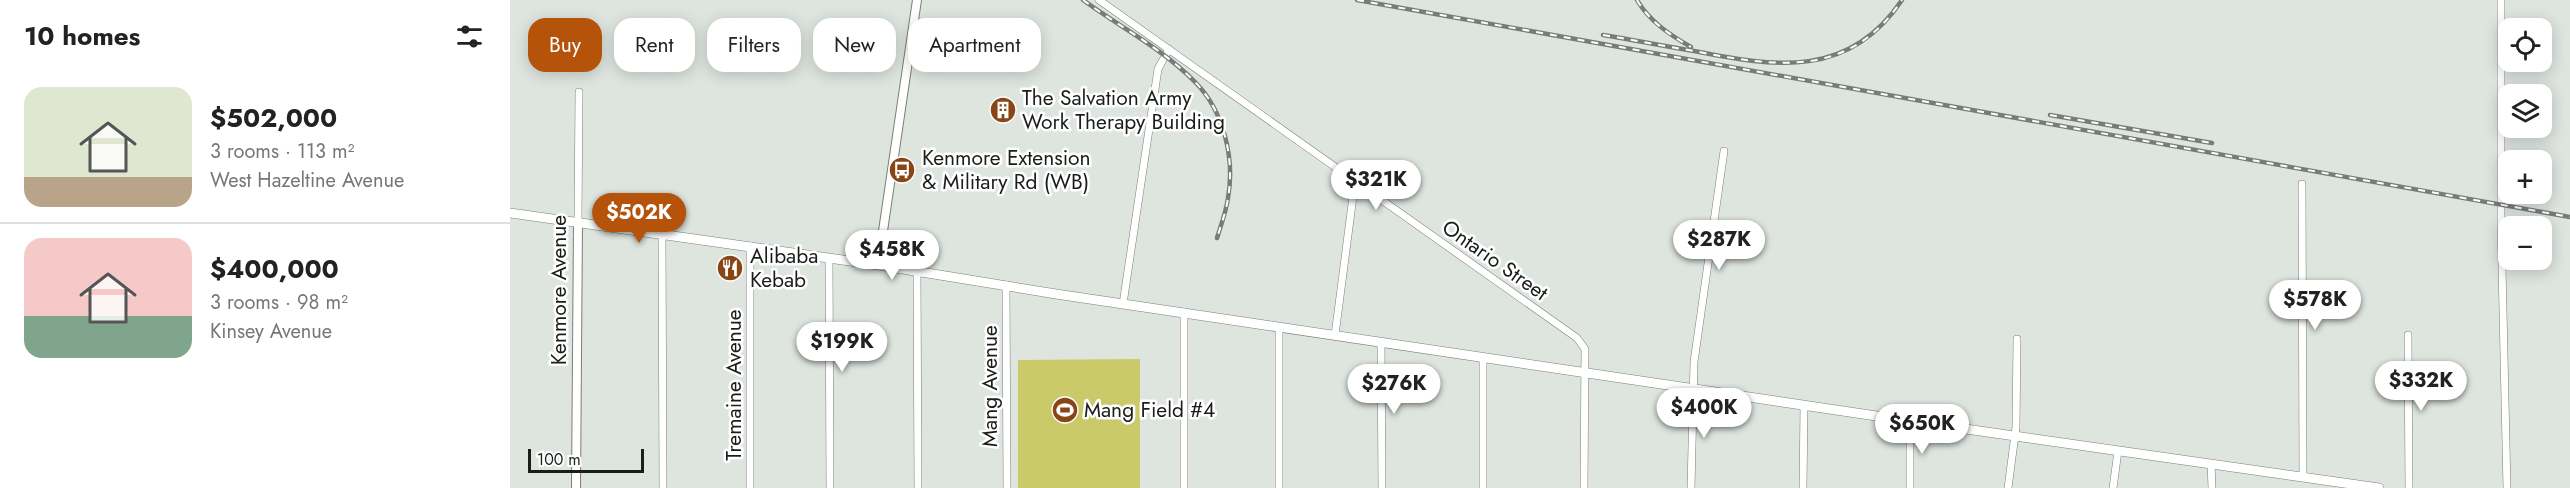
<!DOCTYPE html>
<meta charset="utf-8">
<style>
:root{--surface:#fff;--page:#f6f6f6;--text:#222;--muted:#767676;--line:#e0e0e0;--accent:#b45309}
body{margin:0;font-family:Jost,sans-serif;background:var(--page);color:var(--text);height:100vh;display:flex;flex-direction:column;font-size:22px;white-space:nowrap}
*{box-sizing:border-box;margin:0}
p{font-size:20px;color:var(--muted)}
.icon{flex:none;width:33px;height:33px;fill:none;stroke:currentColor;stroke-width:2;stroke-linecap:round;stroke-linejoin:round}
.map{position:relative;flex:1;overflow:hidden}
.details{display:flex;flex-direction:column;background:var(--surface);width:510px}
.details>*{flex:none}
.hud{position:absolute;left:18px;top:18px;width:570px;height:54px;display:flex;gap:12px}
.tools{position:absolute;left:1988px;top:18px;display:grid;gap:12px}
.tools a{display:grid;place-items:center;width:54px;height:54px;border-radius:12px;background:var(--surface);box-shadow:0 3px 15px #0003;font-size:30px}
.scale{position:absolute;left:18px;bottom:15px;width:116px;box-sizing:border-box;padding-left:6px;border:3px solid #1b1d1b;border-top:0;font-size:16px;line-height:21px;white-space:nowrap;color:#1b1d1b;-webkit-text-stroke:4px #fff;paint-order:stroke}
.price{position:absolute;translate:-50% -51px;padding:0 14px;border-radius:21px;background:#fff;color:#222;font-size:20px;line-height:39px;filter:drop-shadow(0 2px 3px #0008)}
.price::after{content:'';position:absolute;left:50%;top:36px;width:18px;height:14px;margin-left:-9px;background:inherit;clip-path:polygon(0 0,100% 0,50% 100%)}
.price.current{background:var(--accent);color:#fff}
ul{padding:0;list-style:none}
li{display:flex;align-items:center;gap:18px;height:150px;padding:0 24px}
li+li{border-top:2px solid var(--line)}
li span{display:grid;place-items:center;flex:none;width:168px;height:120px;border-radius:18px;color:#555}
li>.icon{margin-inline-start:auto}
span .icon{width:72px;height:72px;fill:#fffc;stroke-width:1}
li b{font-size:26px}
h2{display:flex;justify-content:space-between;align-items:center;height:72px;padding:0 24px;font-size:26px}
.tag{padding:0 21px;border-radius:18px;background:var(--surface);box-shadow:0 3px 15px #0003;font-size:21px;line-height:54px}
.tag.current{background:var(--accent);color:#fff}
main{display:flex;flex:1;min-height:0}
.map>svg:first-child{display:block}
.green{fill:#caca6b}
.lines{fill:none;stroke-linecap:round;stroke-linejoin:round}
.minor-casing{stroke:#797f79;stroke-width:8}
.tertiary-casing{stroke:#797f79;stroke-width:10}
.secondary-casing{stroke:#797f79;stroke-width:10}
.minor{stroke:#fff;stroke-width:7}
.tertiary{stroke:#fff;stroke-width:8}
.secondary{stroke:#fff;stroke-width:9}
.rail-casing{stroke:#787c78;stroke-width:4.5}
.rail{stroke:#fff;stroke-width:2;stroke-dasharray:7;stroke-linecap:butt}
.labels{text-anchor:middle;stroke-width:5;stroke-linejoin:round;paint-order:stroke}
.poi-label{font-size:21px;fill:#1b1d1b;stroke:#fff;text-anchor:start}
.street-label{font-size:21px;fill:#1b1d1b;stroke:#fff}
</style>
<main>
<section class="details">
<h2>10 homes<svg class="icon" aria-label="filters" viewBox="0 0 24 24"><path d="M4 7h16M4 17h16"/><circle cx="9" cy="7" r="2"/><circle cx="15" cy="17" r="2"/></svg></h2>
<ul>
<li><span style="background:linear-gradient(#dfe7d0 75%,#b9a48a 0)"><svg class="icon" aria-label="home" viewBox="0 0 24 24"><path d="M3 11l9-7 9 7M6 9v11h12V9"/></svg></span><div><b>$502,000</b><p>3 rooms · 113 m²</p><p>West Hazeltine Avenue</p></div></li>
<li><span style="background:linear-gradient(#f6c9c9 65%,#7fa58c 0)"><svg class="icon" aria-label="home" viewBox="0 0 24 24"><path d="M3 11l9-7 9 7M6 9v11h12V9"/></svg></span><div><b>$400,000</b><p>3 rooms · 98 m²</p><p>Kinsey Avenue</p></div></li>
</ul>
</section>
<div class="map">
<svg width="2060" height="488" viewBox="0 0 2060 488">
<rect width="100%" height="100%" fill="#dee5df"/>
<!-- green -->
<path class="green" d="M630,359V488H508V360Z"/>
<g class="lines">
<defs>
<path id="minor" d="M589,0L1067,338L1075,349L1074,488
M1991,0V222L1997,488
M1792,184L1793,477
M68,222L69,92
M152,234L153,488
M240,246V488
M319,258L320,488
M407,271L408,488
M496,285L497,488
M613,304L648,69L659,49
M674,312V488
M769,327V488
M825,335L845,181
M1898,335L1899,488
M871,342L872,488
M1701,464L1702,488
M973,488V357
M1181,488L1184,362L1214,151
M1293,488L1294,406
M1400,488V421
M1498,488L1506,427L1507,339
M1603,488L1608,451"/>
<path id="tertiary" d="M368,265L407,0
M66,488L68,222"/>
<path id="secondary" d="M0,213L368,265L546,294L1400,421L1869,488"/>
</defs>
<!-- minor casing -->
<use href="#minor" class="minor-casing"/>
<!-- tertiary casing -->
<use href="#tertiary" class="tertiary-casing"/>
<!-- secondary casing -->
<use href="#secondary" class="secondary-casing"/>
<!-- minor -->
<use href="#minor" class="minor"/>
<!-- tertiary -->
<use href="#tertiary" class="tertiary"/>
<!-- secondary -->
<use href="#secondary" class="secondary"/>
<defs>
<path id="rail" d="M573,0C610,27 653,49 685,82C714,111 725,159 718,198C716,212 711,225 707,238
M847,0L2060,217
M1127,0C1139,21 1160,35 1181,47
M1093,35C1124,40 1154,46 1184,51C1266,67 1339,79 1392,0
M1540,115L1702,143"/>
</defs>
<!-- rail casing -->
<use href="#rail" class="rail-casing"/>
<!-- rail -->
<use href="#rail" class="rail"/>
</g>
<!-- icons -->
<defs>
<symbol id="building-disc" viewBox="-11 -11 22 22"><circle r="9.5" fill="#884516" stroke="#fff"/><path d="M-4-6H4V6H1V3H-1V6H-4ZM-2.5-4.3h1.7v1.8h-1.7ZM.8-4.3h1.7v1.8H.8ZM-2.5-1h1.7V.8h-1.7ZM.8-1h1.7V.8H.8Z" fill="#fff"/></symbol>
<symbol id="bus-disc" viewBox="-11 -11 22 22"><circle r="9.5" fill="#884516" stroke="#fff"/><path d="M-5-6H5V4H4V6H2V4H-2V6H-4V4H-5ZM-3.5-4V0h7V-4ZM-3.5 1.2v1.5H-2V1.2ZM2 1.2v1.5H3.5V1.2Z" fill="#fff"/></symbol>
<symbol id="restaurant-disc" viewBox="-11 -11 22 22"><circle r="9.5" fill="#884516" stroke="#fff"/><path d="M-5-6h1v4h1v-4h1v4h1v-4h1v5L-1.5 .5V6h-2V.5L-5-1ZM5-6V6H3V1.5H1.5Q1.5-4 5-6Z" fill="#fff"/></symbol>
<symbol id="stadium-disc" viewBox="-11 -11 22 22"><circle r="9.5" fill="#884516" stroke="#fff"/><path d="M0-5a6.5 5 0 1 0 0 10a6.5 5 0 1 0 0-10ZM-3.5-1.8h7v3.6h-7Z" fill="#fff"/></symbol>
</defs>
<g fill-rule="evenodd">
<use href="#building-disc" x="478" y="95" width="30" height="30"/>
<use href="#bus-disc" x="377" y="155" width="30" height="30"/>
<use href="#restaurant-disc" x="205" y="253" width="30" height="30"/>
<use href="#stadium-disc" x="540" y="395" width="30" height="30"/>
</g>
<g class="labels">
<!-- poi labels -->
<g class="poi-label">
<text x="512" y="105">The Salvation Army<tspan x="512" dy="24">Work Therapy Building</tspan></text>
<text x="412" y="165">Kenmore Extension<tspan x="412" dy="24">&amp; Military Rd (WB)</tspan></text>
<text x="240" y="263">Alibaba<tspan x="240" dy="24">Kebab</tspan></text>
<text x="574" y="417">Mang Field #4</text>
</g>
<!-- street labels -->
<g class="street-label">
<text transform="translate(985 260) rotate(35)" y="7">Ontario Street</text>
<text transform="translate(49 290) rotate(-90)" y="7">Kenmore Avenue</text>
<text transform="translate(224 385) rotate(-90)" y="7">Tremaine Avenue</text>
<text transform="translate(480 386) rotate(-90)" y="7">Mang Avenue</text>
</g>
</g>
</svg>
<div class="tools">
<a><svg class="icon" aria-label="locate" viewBox="0 0 24 24"><circle cx="12" cy="12" r="6"/><path d="M12 2v4M12 18v4M2 12h4M18 12h4"/></svg></a>
<a><svg class="icon" aria-label="layers" viewBox="0 0 24 24"><path d="M12 4l9 5-9 5-9-5zM3 14l9 5 9-5"/></svg></a>
<a>+</a>
<a>−</a>
</div>
<div class="scale">100 m</div>
<b class="price" style="left:866px;top:211px">$321K</b>
<b class="price current" style="left:129px;top:244px">$502K</b>
<b class="price" style="left:1209px;top:271px">$287K</b>
<b class="price" style="left:382px;top:281px">$458K</b>
<b class="price" style="left:1805px;top:331px">$578K</b>
<b class="price" style="left:332px;top:373px">$199K</b>
<b class="price" style="left:1911px;top:412px">$332K</b>
<b class="price" style="left:884px;top:415px">$276K</b>
<b class="price" style="left:1194px;top:439px">$400K</b>
<b class="price" style="left:1412px;top:455px">$650K</b>
<div class="hud">
<a class="tag current">Buy</a>
<a class="tag">Rent</a>
<a class="tag">Filters</a>
<a class="tag">New</a>
<a class="tag">Apartment</a>
</div>
</div>
</main>
